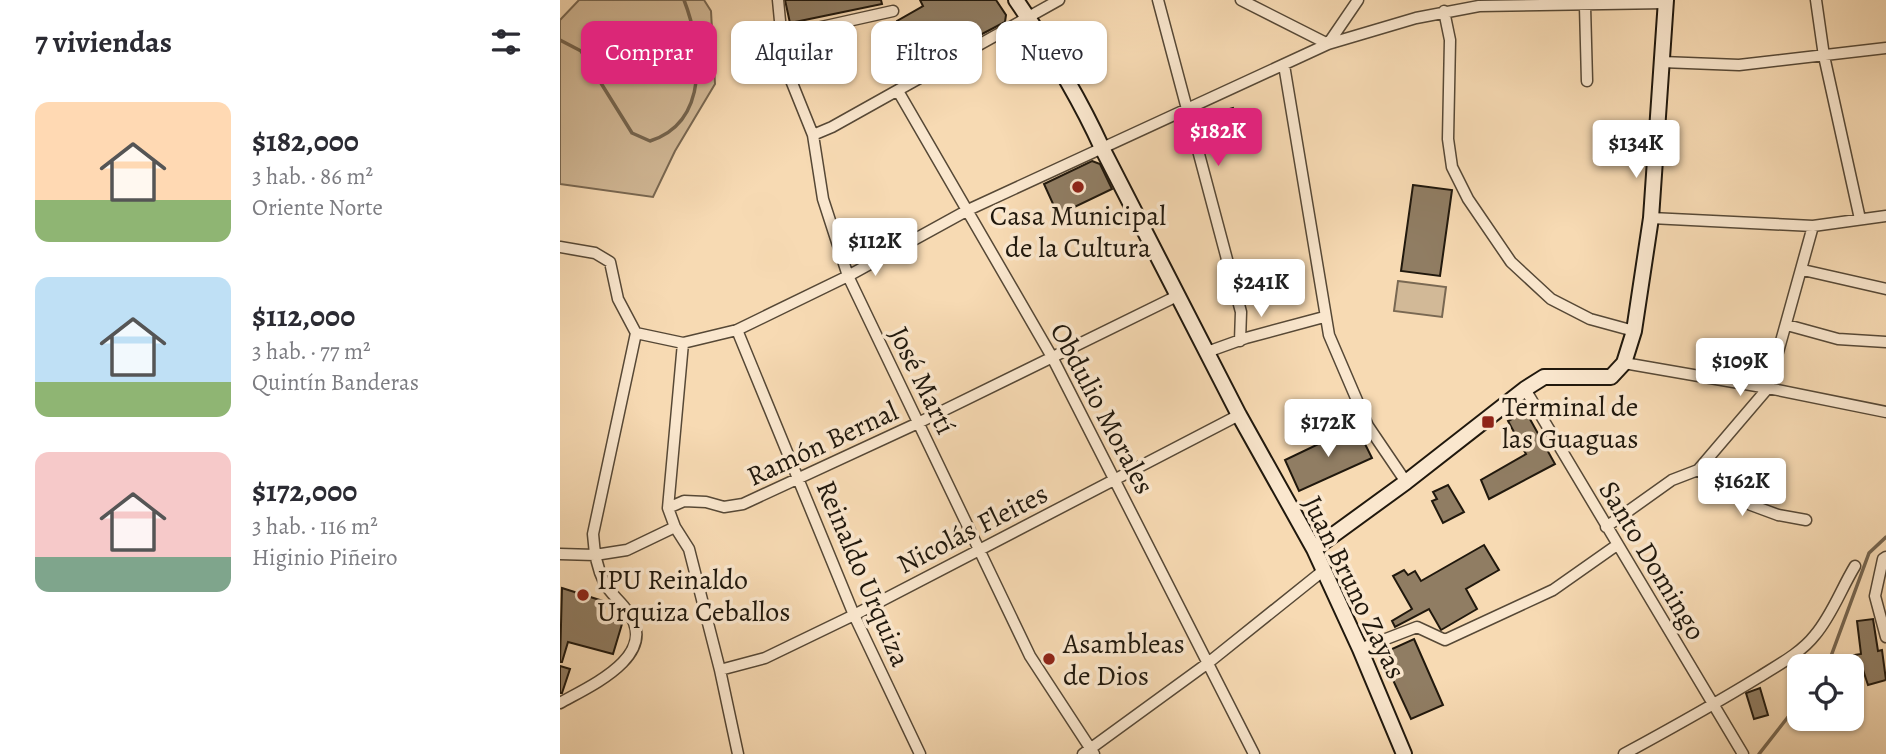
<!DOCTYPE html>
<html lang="es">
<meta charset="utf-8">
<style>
:root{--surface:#fff;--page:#f7f7f7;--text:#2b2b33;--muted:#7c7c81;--accent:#db2777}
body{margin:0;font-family:Alegreya,serif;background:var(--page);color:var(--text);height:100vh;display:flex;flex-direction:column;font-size:26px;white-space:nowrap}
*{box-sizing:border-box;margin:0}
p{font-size:23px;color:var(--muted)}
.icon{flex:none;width:38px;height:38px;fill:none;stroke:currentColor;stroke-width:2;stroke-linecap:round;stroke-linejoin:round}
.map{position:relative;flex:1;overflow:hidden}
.side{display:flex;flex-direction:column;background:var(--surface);width:560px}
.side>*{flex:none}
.guide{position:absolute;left:21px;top:21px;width:665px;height:63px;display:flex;gap:14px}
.buttons{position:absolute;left:1227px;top:654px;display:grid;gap:14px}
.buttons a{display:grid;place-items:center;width:77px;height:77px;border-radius:14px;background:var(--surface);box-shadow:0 2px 5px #0004;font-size:35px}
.price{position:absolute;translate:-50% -60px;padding:0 16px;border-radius:7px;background:#fff;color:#222;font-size:23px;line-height:46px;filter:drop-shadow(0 2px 4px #0008)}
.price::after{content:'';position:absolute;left:50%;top:42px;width:21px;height:16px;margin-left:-10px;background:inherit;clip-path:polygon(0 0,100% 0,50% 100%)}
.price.current{background:var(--accent);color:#fff}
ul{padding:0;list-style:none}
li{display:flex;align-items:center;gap:21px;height:175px;padding:0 35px}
li span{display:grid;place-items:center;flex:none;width:196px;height:140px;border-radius:14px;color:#555}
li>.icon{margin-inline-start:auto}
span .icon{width:84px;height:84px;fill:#fffc;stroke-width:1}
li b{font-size:30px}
h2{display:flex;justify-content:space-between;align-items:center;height:84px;padding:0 35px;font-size:30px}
.pill{padding:0 24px;border-radius:14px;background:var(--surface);box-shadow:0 2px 5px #0004;font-size:24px;line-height:63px}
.pill.current{background:var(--accent);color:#fff}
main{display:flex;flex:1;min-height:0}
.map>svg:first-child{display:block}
.green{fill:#d2b997;stroke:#796852;stroke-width:2}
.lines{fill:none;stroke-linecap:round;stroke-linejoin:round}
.stream{stroke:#75654f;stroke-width:3.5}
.building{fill:#907d63;stroke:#20180d;stroke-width:2}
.street-casing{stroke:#564836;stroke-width:13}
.secondary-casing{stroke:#20180d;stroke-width:18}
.street{stroke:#fae7ce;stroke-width:10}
.secondary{stroke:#fae7ce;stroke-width:14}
.poi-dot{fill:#8f2418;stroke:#fae7ce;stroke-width:2.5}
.labels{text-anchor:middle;stroke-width:7;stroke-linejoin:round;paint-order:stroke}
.poi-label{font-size:28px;fill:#20180d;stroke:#fae7ce;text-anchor:start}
.street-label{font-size:28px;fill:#20180d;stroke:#fae7ce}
</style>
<main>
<section class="side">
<h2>7 viviendas<svg class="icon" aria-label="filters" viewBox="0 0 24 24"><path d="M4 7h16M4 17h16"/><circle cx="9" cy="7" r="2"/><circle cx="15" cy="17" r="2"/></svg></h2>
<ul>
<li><span style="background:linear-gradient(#ffd9b3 70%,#8fb573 0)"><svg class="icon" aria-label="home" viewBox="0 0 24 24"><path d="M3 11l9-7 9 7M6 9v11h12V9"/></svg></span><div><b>$182,000</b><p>3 hab. · 86 m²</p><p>Oriente Norte</p></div></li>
<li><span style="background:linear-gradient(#bfe0f5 75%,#8fb573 0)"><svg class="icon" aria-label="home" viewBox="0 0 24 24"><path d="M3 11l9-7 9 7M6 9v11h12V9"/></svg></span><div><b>$112,000</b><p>3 hab. · 77 m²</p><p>Quintín Banderas</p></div></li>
<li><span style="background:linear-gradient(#f6c9c9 75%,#7fa58c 0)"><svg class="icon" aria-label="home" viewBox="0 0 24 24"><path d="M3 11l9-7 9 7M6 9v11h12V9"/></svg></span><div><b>$172,000</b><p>3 hab. · 116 m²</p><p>Higinio Piñeiro</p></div></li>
</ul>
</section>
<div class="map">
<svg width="1326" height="754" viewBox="0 0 1326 754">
<rect width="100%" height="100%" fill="#f7dab3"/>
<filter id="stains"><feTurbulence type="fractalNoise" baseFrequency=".00286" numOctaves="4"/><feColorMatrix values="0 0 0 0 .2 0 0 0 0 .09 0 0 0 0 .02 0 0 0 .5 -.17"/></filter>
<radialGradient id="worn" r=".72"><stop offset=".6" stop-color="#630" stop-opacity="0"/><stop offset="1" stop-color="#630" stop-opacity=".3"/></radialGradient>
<!-- green -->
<path class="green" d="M19,0H144L151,11L155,84L115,151L93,197L0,184V20Z
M838,281L886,287L882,317L834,311Z"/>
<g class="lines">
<!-- stream -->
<path class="stream" d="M0,40L21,51L72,133L90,141C150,122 142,46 124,0
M1267,667L1309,553L1326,537
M1199,754L1239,703"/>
</g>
<!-- building -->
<path class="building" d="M225,0H321L322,4L230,23Z
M360,0H436L446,15L445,22L338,78L324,54L336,48L330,37L340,32L337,21L363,6Z
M673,108L682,138L652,147L645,123L648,115Z
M532,161L540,164L552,189L498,215L484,184Z
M853,185L892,190L880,276L841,271Z
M966,412L995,464L929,499L921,480L966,454L948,421Z
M796,426L812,458L739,491L725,460Z
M888,485L904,512L883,523L872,501L877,499L873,492Z
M924,545L939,570L906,589L917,609L881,630L869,609L835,627L832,621L852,609L833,576L844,570L848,575L855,571L861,581Z
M2,588L46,602L42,618L62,624L53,654L8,642L2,662H0Z
M1313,619L1318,651L1322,650L1326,680L1308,685L1302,667L1297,668L1294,655L1301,654L1297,621Z
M854,639L883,705L851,719L821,654Z
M0,666L10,669L2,693H0Z
M1200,688L1208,715L1194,719L1186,693Z"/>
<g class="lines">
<defs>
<path id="street" d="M218,0L224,63L253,135L263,199L288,276L470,656L534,754
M598,0L681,312L680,341
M681,0L768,44L798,0
M1256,0L1264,56L1300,219
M1025,6L1027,81
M884,11L890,40L888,139L892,167L908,199L951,262L991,299L1030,319L1074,331
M221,36L333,11
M1102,62L1179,65L1326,48
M724,65L769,335L808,426L846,482
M338,91L492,357L694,754
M253,135L272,127L499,0
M1091,218L1253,226L1326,216
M0,247L35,253L50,262L58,299L76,333L33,534C34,550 37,568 44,582C50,594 61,601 68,612C100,656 30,686 0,703
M1243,270L1326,289
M1227,325L1278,339L1326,342
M177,330L294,615L360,754
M76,333L123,343L177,330L288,276L408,210L768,44L856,18L919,6L1106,3
M123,343L108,508L115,527L129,549L160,670L178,754
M647,352L686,338L764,317
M1064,363L1208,388L1326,412
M965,389L1183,754
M1138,470L1191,505L1218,515L1246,520
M108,508L124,501L146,502L164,507L183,504L358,423L617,296
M1046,527L1112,480L1138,470L1208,388L1253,226
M0,554L35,555L67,550L115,527
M1326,557L1323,559L1315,596L1326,637
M800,649L857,627L885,640L993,590L1057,545
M160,670L205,658L294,615L679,415
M523,754L648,663L764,570
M1064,754C1110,729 1155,704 1199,677C1218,665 1241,653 1255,635C1272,615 1281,589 1295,566"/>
<path id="secondary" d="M456,0C489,48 518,95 542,148L679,415L754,549L800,649L844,754
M754,549L846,482L965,389L984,377H1051L1064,363L1074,331L1091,218L1106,0"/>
</defs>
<!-- street casing -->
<use href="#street" class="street-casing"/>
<!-- secondary casing -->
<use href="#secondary" class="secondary-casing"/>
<!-- street -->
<use href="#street" class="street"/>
<!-- secondary -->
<use href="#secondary" class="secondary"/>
</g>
<!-- markers -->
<g class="poi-dot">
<circle cx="518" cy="187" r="7"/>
<rect x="921" y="415" width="14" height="14" rx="3.5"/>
<circle cx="23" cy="595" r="7"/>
<circle cx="489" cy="659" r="7"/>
</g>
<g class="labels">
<!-- poi labels -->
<g class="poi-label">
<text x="518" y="225" text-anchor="middle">Casa Municipal<tspan x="518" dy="32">de la Cultura</tspan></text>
<text x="942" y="416">Terminal de<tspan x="942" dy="32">las Guaguas</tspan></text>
<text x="37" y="589">IPU Reinaldo<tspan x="37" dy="32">Urquiza Ceballos</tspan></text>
<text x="503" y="653">Asambleas<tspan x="503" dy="32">de Dios</tspan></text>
</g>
<!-- street labels -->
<g class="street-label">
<text transform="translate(363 380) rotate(64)" y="10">José Martí</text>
<text transform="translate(543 408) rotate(62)" y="10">Obdulio Morales</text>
<text transform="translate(262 443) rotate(-25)" y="10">Ramón Bernal</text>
<text transform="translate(412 528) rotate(-27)" y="10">Nicolás Fleites</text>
<text transform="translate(1093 560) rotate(59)" y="10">Santo Domingo</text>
<text transform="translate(304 573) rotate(67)" y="10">Reinaldo Urquiza</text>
<text transform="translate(795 587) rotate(64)" y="10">Juan Bruno Zayas</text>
</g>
</g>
<rect width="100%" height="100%" filter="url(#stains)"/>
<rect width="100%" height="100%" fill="url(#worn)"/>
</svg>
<div class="buttons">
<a><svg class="icon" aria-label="locate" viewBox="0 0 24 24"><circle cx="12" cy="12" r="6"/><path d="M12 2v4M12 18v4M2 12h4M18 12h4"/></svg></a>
</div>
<b class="price current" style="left:658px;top:168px">$182K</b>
<b class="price" style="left:1076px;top:180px">$134K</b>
<b class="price" style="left:315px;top:278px">$112K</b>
<b class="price" style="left:701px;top:319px">$241K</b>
<b class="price" style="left:1180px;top:398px">$109K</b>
<b class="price" style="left:768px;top:459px">$172K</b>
<b class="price" style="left:1182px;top:518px">$162K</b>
<div class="guide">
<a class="pill current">Comprar</a>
<a class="pill">Alquilar</a>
<a class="pill">Filtros</a>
<a class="pill">Nuevo</a>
</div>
</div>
</main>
